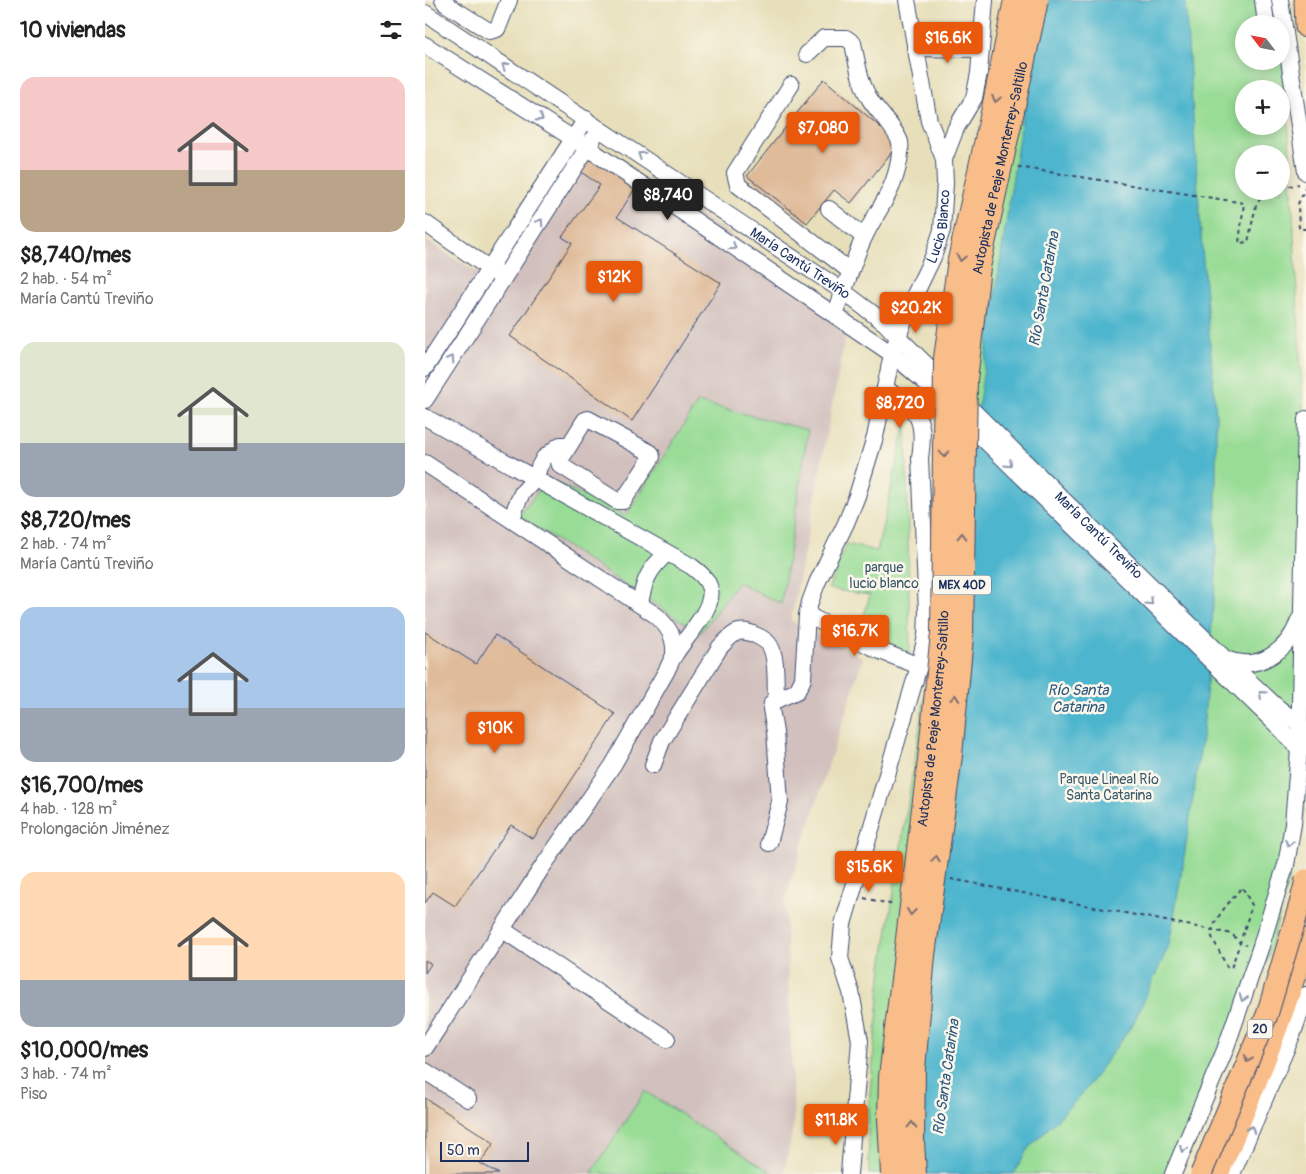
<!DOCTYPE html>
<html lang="es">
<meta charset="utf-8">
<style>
:root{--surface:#fff;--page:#f2f2f2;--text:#222;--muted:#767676;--accent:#ea580c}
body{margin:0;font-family:Pangolin,sans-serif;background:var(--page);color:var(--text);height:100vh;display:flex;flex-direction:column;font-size:19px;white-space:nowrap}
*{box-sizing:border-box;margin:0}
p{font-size:16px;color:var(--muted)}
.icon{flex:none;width:28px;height:28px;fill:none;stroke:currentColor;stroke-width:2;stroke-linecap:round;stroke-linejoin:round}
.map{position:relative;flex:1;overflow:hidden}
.details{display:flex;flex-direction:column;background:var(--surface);width:425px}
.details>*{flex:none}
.needle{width:32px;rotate:302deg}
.controls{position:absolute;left:810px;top:15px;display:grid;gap:10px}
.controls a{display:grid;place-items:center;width:55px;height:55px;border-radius:50%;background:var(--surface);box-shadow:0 2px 12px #0003;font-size:25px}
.scale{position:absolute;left:15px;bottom:12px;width:89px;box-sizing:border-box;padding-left:5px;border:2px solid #1b2f5e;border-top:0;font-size:14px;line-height:18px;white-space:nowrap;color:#1b2f5e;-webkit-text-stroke:4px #fbf7ec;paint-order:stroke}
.price{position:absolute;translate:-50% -42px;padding:0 11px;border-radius:5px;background:var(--accent);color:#fff;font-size:16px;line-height:32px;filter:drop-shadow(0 1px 2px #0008)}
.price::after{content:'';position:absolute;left:50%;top:30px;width:15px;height:11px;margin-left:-8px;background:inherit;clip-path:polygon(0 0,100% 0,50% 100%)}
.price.on{background:#222;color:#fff}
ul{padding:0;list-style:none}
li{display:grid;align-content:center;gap:10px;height:265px;padding:0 20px}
li span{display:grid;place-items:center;height:155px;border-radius:15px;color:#555}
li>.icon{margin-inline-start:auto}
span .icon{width:90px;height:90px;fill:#fffc;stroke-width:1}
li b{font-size:21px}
h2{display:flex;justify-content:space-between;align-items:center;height:60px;padding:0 20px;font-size:21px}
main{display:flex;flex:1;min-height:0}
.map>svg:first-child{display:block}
.industrial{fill:#d1c0bd}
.green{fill:#98dc95;stroke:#5a867a;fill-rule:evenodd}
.water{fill:#4eb5cd;stroke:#347296}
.building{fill:#dfbb9a}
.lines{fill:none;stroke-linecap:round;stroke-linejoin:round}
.minor-casing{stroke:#3a496c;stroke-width:18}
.major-casing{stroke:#3a496c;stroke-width:23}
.path{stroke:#3a496c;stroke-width:2;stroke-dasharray:4 4;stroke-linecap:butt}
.minor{stroke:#fff;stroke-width:16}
.major{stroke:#f8bd89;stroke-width:21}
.major-bridge-casing{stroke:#3a496c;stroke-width:23;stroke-linecap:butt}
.highway-bridge-casing{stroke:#3a496c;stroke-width:26;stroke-linecap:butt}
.major-bridge{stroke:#f8bd89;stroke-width:21}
.highway-bridge{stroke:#f8bd89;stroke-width:24}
.oneway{stroke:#8d97ae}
.oneway2{stroke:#7e6f71}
.labels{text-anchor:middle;stroke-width:5;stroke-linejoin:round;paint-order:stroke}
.shield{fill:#fbf7ec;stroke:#5e6b89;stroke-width:1}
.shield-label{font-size:12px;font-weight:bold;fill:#1b2f5e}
.street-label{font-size:14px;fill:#1b2f5e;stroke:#fbf7ec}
.park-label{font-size:14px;fill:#3a5a6c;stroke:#fbf7ec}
.water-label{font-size:15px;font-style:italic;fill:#2a577f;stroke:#fbf7ec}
</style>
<main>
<section class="details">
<h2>10 viviendas<svg class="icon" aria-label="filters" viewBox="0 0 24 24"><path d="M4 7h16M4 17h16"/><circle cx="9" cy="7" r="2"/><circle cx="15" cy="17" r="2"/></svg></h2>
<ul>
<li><span style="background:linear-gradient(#f6c9c9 60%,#b9a48a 0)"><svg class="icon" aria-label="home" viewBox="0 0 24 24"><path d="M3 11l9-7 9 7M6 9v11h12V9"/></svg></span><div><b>$8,740/mes</b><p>2 hab. · 54 m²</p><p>María Cantú Treviño</p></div></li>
<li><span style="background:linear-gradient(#dfe7d0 65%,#9aa5b1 0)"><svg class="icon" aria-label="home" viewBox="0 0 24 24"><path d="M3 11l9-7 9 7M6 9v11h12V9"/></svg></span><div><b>$8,720/mes</b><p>2 hab. · 74 m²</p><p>María Cantú Treviño</p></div></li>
<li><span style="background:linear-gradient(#a9c7e8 65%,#9aa5b1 0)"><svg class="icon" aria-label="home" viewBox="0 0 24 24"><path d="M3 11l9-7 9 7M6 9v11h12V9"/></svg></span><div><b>$16,700/mes</b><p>4 hab. · 128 m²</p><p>Prolongación Jiménez</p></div></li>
<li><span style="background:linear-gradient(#ffd9b3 70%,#9aa5b1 0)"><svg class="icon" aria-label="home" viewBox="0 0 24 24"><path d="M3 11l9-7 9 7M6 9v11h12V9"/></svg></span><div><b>$10,000/mes</b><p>3 hab. · 74 m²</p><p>Piso</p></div></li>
</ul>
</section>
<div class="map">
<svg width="881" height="1174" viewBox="0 0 881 1174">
<rect width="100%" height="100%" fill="#fbf7ec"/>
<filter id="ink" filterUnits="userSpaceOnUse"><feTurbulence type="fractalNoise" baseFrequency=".02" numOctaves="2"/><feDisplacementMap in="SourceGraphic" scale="10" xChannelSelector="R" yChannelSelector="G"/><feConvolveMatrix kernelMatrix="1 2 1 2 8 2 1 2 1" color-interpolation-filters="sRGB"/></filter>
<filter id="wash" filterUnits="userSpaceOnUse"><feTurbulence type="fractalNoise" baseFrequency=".0096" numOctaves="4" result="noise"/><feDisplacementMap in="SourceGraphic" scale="20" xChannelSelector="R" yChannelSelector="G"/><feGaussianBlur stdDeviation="1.12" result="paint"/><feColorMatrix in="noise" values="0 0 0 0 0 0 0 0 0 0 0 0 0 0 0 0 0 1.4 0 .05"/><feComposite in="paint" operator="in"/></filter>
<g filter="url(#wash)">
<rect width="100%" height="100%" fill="#e7dfb9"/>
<!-- industrial -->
<path class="industrial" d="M150,133L425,312L366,621L438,658L360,900L369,1122L359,1174H0V240L55,274Z"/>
<!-- green -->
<path class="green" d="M583,0H857L881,469V799L876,831L844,955L752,1174H444L443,1113L457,967L505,662ZM819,24H856V61H819ZM819,89H856V126H819ZM819,154H856V191H819Z
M273,402L383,430L356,604L313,582L275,633L94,516L123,479L201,516Z
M481,422L485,656L433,635L445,595L403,589L421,544L452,551Z
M220,1091L347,1173L346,1174H171L167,1172Z"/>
<!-- water -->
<path class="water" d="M611,0H760L777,248L791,415V575L778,731L758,864L744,945L708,1024L658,1093L603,1149L588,1174H457L551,422L608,44Z"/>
<g id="blocks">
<!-- building -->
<path class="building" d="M399,79L474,143L426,203L409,190L382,223L322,176Z
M165,158L211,187L192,217L296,283L207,421L85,336L147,243L137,237L175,185L156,172Z
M0,632L51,664L70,635L190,714L108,839L86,825L30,906L8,892L0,903Z
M0,960L6,964L0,973Z
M0,1098L69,1143L55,1163L74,1174H0Z"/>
</g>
</g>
<g filter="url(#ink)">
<use href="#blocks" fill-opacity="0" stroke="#3a496c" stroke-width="1"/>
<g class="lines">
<defs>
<g id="minor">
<path d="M18,0L21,4L64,31L72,29L74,25L84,0"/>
<path d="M838,0L841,24"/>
<path d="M855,0L881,172"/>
<path id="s1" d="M0,13L419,292L460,323L473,337L793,652L852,707L881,729"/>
<path d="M0,45L163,148L467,354L499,381L858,731L874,750L881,747"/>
<path d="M490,48L556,49"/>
<path d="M382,54L399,38H421L428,43C432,63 435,84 446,101C454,113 471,129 475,142C476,148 475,154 474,161C468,196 449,213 436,244C426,267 419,292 410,315"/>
<path d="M366,85L310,173L313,185L425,271"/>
<path d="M519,159L531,128L549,98L554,73L560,0"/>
<path d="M404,209L439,237"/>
<path d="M0,223L72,274"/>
<path d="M0,368L161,119"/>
<path d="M0,400L168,139"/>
<path d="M0,417L266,566C275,573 282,578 285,589C290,608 260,638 251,653C247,658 245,664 242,670L188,765L116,869L0,1048"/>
<path d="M163,419L226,453L227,457L198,501H192L135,465L134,462L160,420Z"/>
<path d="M0,463L232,616C244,628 250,637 249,654"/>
<path d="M87,520L91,506L97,493L111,478L114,467L119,458L135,445H144"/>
<path d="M215,604C219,580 224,569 242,553"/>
<path d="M382,615L453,650L494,666"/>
<path d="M801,659C833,673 864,650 874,620"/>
<path d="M228,765L237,741L295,647C307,635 313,626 330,635C335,637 340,640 343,643C353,654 350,685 351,700"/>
<path id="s2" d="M344,843L355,802L350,732L346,709L347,703L351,700L372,691L378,679L382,615L385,602L392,583L421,523L432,496L450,437L467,354L483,309L508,257L517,230L520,183L519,159L504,121L482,0"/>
<path d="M78,930L242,1039"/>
<path d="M0,1071L43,1099"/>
<path d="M424,1174L435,1041L426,992L415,958L418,924L494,666L501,636L502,612L495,458C501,416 493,412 460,388"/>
<path d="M748,1174L800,1050L836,946L855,883L861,865L868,824L874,750L881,419"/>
<path d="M807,1174L868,1033L881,995"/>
</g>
<path id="major" d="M880,0L881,27
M793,1174C825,1097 858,1020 881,939"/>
</defs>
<!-- minor casing -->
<use href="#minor" class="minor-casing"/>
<!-- major casing -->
<use href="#major" class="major-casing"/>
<!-- path -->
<path class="path" d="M593,167L819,203L814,243L823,242L831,205L839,193L845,191
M881,186L873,204L874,229H881
M856,188L874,184
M526,879L787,930L807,934L815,943L806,968L802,967L786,935C790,916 805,902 817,887L827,905L815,943L821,945
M439,898L469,905"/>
<!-- minor -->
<use href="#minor" class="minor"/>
<!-- major -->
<use href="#major" class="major"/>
<defs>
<path id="major-bridge" d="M776,1174L842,1015L875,904L881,880"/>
<g id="highway-bridge">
<path id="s3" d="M468,1174L465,1118L466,1077L505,760L518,633L521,358L535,260L568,113L591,0"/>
<path id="s4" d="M489,1174L487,1141L488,1069L498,955L525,755L536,637L540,380L553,267L611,0"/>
</g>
</defs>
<!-- major-bridge casing -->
<use href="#major-bridge" class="major-bridge-casing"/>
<!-- highway-bridge casing -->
<use href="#highway-bridge" class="highway-bridge-casing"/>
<!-- major-bridge -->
<use href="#major-bridge" class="major-bridge"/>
<!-- highway-bridge -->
<use href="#highway-bridge" class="highway-bridge"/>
</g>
<!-- one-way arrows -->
<defs><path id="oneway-chevron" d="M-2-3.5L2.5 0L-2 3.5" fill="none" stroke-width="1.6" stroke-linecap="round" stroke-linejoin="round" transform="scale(1.25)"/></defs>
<g class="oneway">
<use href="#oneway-chevron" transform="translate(80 66) rotate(-146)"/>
<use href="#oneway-chevron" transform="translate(115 118) rotate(32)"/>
<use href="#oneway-chevron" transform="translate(216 155) rotate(-146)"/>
<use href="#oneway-chevron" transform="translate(115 222) rotate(-57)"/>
<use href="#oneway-chevron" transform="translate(308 247) rotate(34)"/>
<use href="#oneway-chevron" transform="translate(26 359) rotate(-57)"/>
<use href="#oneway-chevron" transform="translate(584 464) rotate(44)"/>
<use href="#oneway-chevron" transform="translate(725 602) rotate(44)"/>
<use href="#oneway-chevron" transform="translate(837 694) rotate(-138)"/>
<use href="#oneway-chevron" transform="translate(864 843) rotate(100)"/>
<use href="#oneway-chevron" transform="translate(818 998) rotate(109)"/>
<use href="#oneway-chevron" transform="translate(826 1129) rotate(-67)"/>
<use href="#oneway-chevron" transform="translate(758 1149) rotate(113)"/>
</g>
<g class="oneway2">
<use href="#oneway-chevron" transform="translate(571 99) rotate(101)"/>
<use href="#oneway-chevron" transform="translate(536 258) rotate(101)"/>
<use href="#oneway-chevron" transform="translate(519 454) rotate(90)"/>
<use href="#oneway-chevron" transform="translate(537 536) rotate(-89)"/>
<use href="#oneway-chevron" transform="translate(530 698) rotate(-85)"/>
<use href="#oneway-chevron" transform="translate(511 859) rotate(-82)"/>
<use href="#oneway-chevron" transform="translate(486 912) rotate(97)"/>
<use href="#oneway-chevron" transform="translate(823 1059) rotate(112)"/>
<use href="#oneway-chevron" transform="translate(487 1125) rotate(-89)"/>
</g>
</g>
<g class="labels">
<!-- shield labels -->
<g class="shield">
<rect x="508" y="575.5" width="58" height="19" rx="4"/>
<rect x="822.5" y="1019.5" width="25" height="19" rx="4"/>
</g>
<g class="shield-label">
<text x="537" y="589">MEX 40D</text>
<text x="835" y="1033">20</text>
</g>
<!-- street labels -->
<g class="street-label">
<text dy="5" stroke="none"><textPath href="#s4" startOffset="1012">Autopista de Peaje Monterrey-Saltillo</textPath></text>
<text dy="5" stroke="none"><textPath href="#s2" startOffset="660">Lucio Blanco</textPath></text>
<text dy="5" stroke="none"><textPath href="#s1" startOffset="451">María Cantú Treviño</textPath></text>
<text dy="5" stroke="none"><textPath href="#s1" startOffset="856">María Cantú Treviño</textPath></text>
<text dy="5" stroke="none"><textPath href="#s3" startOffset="458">Autopista de Peaje Monterrey-Saltillo</textPath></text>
</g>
<!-- park labels -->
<g class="park-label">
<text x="459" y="572">parque<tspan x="459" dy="16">lucio blanco</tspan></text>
<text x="684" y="784">Parque Lineal Río<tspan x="684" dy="16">Santa Catarina</tspan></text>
</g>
<!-- water labels -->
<g class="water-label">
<text transform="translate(619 289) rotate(-80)" y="5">Río Santa Catarina</text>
<text x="653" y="695">Río Santa<tspan x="653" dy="17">Catarina</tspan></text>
<text transform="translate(521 1077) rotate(-82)" y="5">Río Santa Catarina</text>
</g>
</g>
</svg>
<div class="controls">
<a><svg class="needle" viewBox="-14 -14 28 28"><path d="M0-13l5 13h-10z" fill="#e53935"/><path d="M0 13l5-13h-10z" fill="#767676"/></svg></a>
<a>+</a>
<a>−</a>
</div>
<div class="scale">50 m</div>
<b class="price" style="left:523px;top:64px">$16.6K</b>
<b class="price" style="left:398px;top:154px">$7,080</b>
<b class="price on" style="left:243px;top:221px">$8,740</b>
<b class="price" style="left:189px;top:303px">$12K</b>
<b class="price" style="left:491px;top:334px">$20.2K</b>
<b class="price" style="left:475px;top:429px">$8,720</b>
<b class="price" style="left:430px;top:657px">$16.7K</b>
<b class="price" style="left:70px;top:754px">$10K</b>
<b class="price" style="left:444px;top:893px">$15.6K</b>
<b class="price" style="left:411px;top:1146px">$11.8K</b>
</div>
</main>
